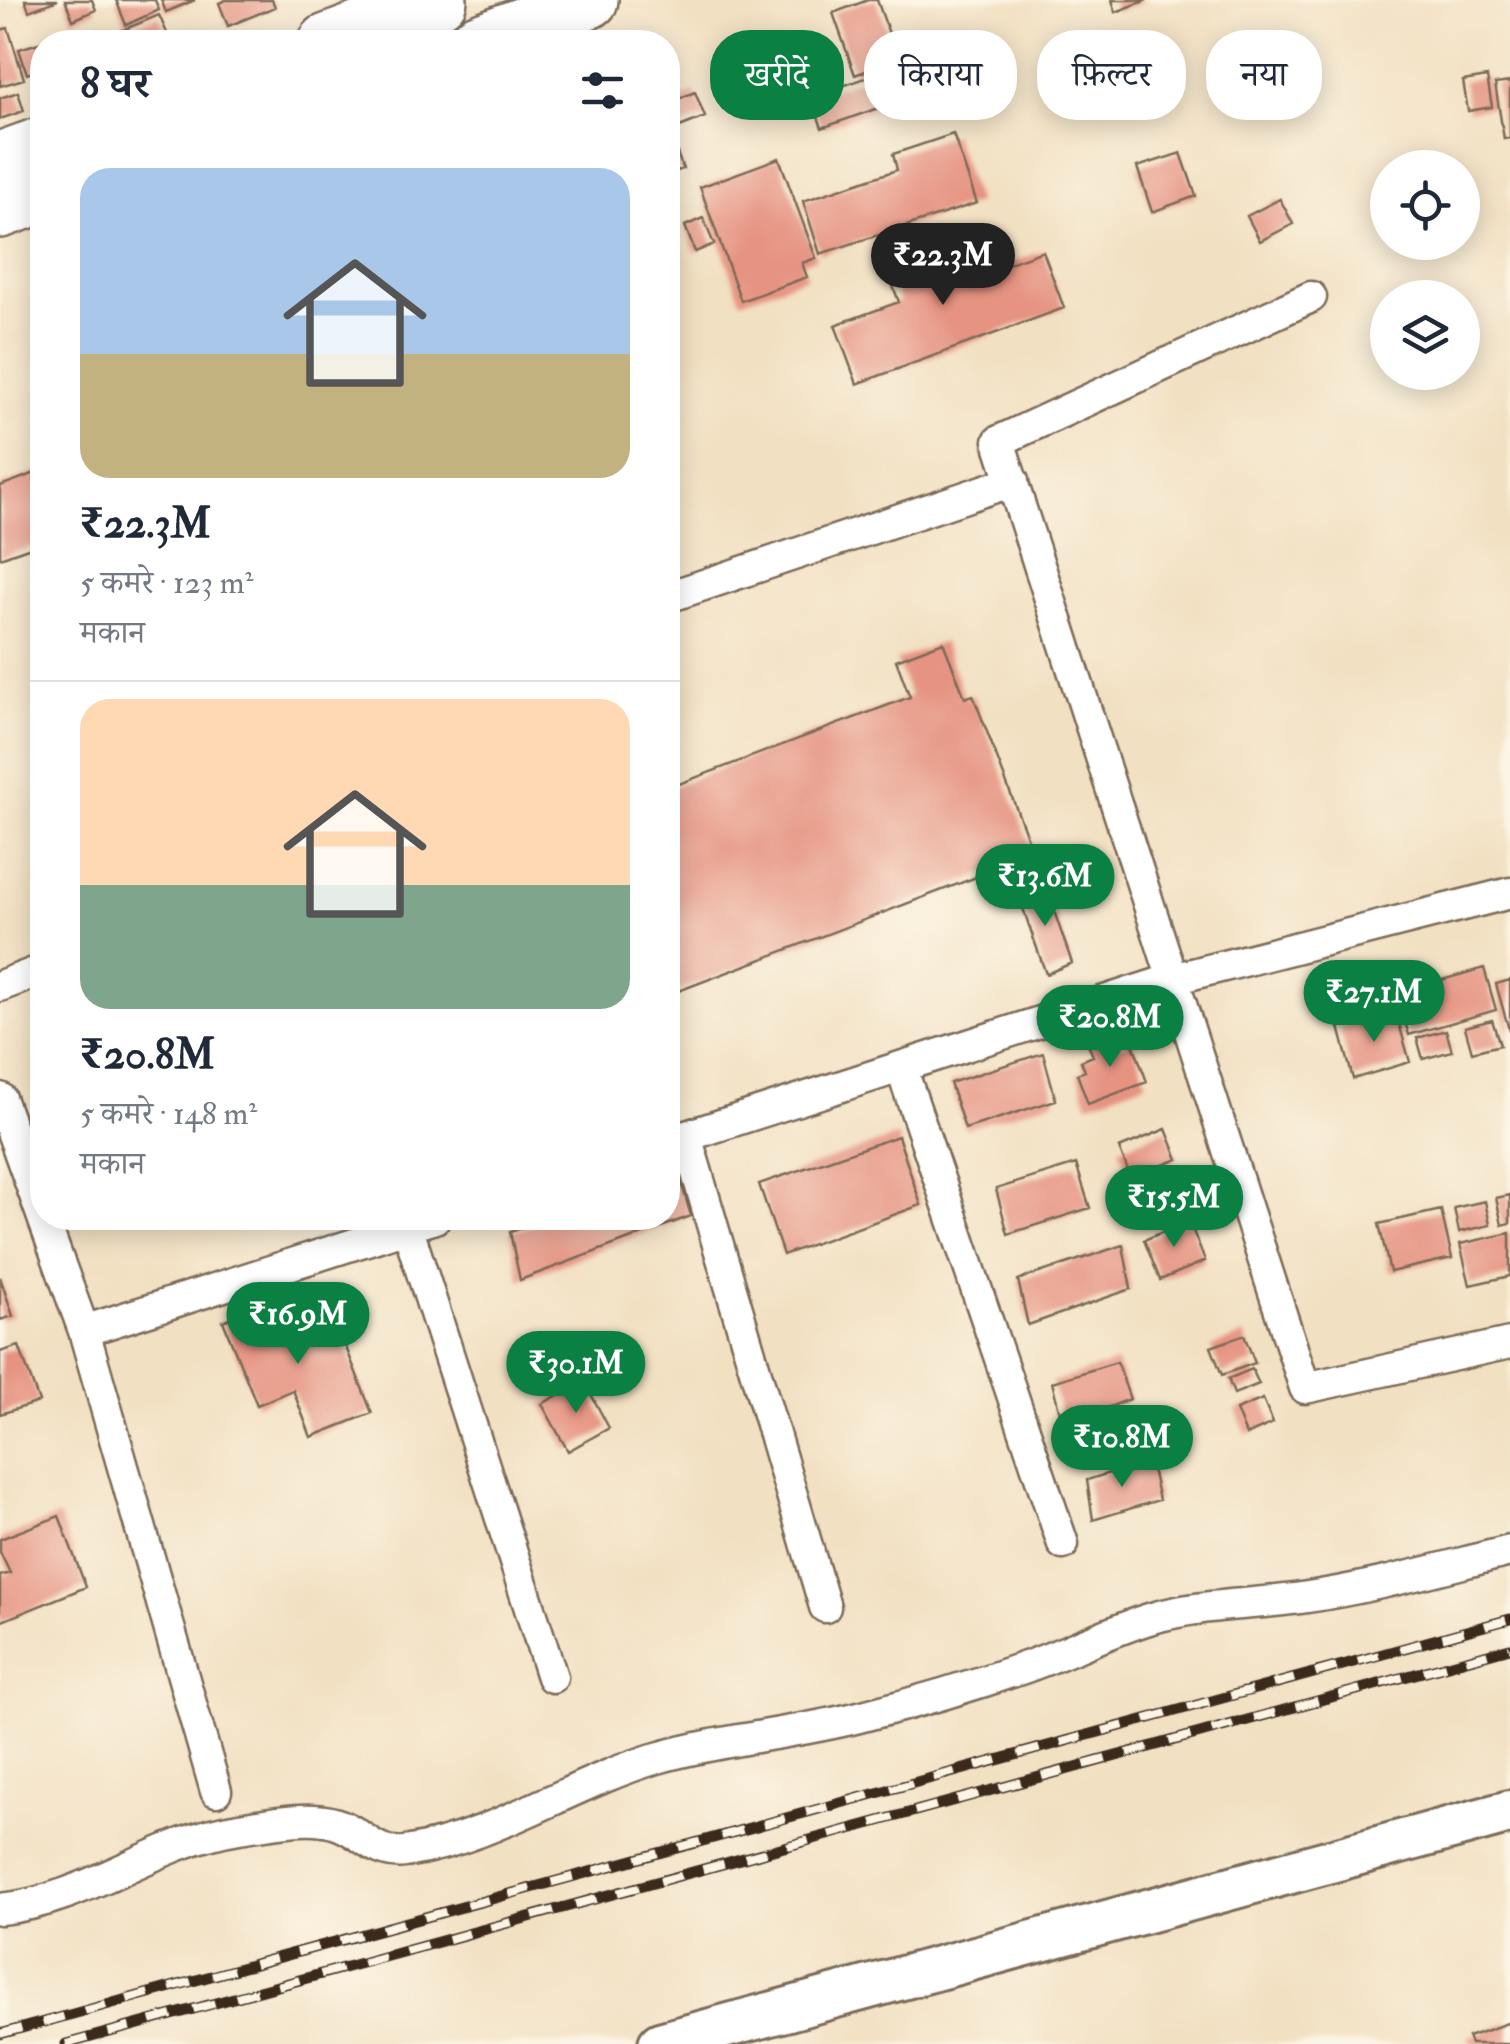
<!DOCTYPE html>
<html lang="hi">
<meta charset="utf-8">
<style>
:root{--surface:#fff;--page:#f6f6f7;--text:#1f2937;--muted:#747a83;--line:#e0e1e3;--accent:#0b8043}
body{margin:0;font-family:"IM FELL Double Pica","Noto Serif Devanagari",serif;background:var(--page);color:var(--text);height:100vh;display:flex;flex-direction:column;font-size:38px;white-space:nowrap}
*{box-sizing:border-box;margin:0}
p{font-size:32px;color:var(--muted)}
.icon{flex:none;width:55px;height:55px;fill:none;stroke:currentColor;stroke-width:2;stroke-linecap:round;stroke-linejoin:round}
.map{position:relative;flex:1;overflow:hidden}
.details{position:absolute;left:30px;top:30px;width:650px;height:1200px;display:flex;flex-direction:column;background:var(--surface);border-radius:40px;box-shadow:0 5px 25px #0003}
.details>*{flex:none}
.guide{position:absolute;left:710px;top:30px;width:650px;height:90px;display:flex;gap:20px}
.tools{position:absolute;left:1370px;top:150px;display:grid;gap:20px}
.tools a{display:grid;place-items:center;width:110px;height:110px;border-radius:50%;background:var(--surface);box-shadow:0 5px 25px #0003;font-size:50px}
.price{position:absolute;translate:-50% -85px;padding:0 22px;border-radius:35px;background:var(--accent);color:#fff;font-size:32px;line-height:65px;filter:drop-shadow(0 2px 5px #0008)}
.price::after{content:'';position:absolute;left:50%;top:60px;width:30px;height:22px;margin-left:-15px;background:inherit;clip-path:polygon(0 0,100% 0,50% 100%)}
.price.on{background:#222;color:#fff}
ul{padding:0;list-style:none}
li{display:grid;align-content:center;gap:20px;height:530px;padding:0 50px}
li+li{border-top:2px solid var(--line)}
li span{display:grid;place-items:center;height:310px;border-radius:30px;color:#555}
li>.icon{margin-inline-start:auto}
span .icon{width:180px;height:180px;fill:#fffc;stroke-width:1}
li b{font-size:42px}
h2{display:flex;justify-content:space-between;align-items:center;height:120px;padding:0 50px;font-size:42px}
.pill{padding:0 35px;border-radius:40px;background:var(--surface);box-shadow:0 5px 25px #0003;font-size:35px;line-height:90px}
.pill.on{background:var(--accent);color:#fff}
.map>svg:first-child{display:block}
.building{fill:#e69381}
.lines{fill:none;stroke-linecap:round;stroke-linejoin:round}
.street-casing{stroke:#7b6a57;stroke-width:35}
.secondary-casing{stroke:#7b6a57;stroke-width:48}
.highway-casing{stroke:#7b6a57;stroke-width:60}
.street{stroke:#fff;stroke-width:30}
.secondary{stroke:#fff;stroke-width:42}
.highway{stroke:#fff;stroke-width:55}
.rail-casing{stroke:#3b2a1e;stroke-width:11}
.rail{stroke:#fcf5e5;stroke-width:8;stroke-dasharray:22;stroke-linecap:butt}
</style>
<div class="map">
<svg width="1510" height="2044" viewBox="0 0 1510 2044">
<rect width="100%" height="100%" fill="#fcf5e5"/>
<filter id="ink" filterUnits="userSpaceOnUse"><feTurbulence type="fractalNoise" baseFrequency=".01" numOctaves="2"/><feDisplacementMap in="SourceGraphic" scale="20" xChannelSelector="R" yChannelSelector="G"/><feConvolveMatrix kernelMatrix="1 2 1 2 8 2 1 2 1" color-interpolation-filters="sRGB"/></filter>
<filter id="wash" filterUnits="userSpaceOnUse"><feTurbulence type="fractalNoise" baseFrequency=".0048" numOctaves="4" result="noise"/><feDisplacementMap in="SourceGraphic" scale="40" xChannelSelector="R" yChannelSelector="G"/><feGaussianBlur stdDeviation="2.25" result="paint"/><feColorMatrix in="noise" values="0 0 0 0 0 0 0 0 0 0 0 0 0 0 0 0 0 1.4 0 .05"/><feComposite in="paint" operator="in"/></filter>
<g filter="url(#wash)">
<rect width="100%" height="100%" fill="#f2e0c2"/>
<g id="blocks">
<!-- building -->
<path class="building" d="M25,0H58L29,11Z
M65,0H92L96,10L73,20Z
M116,0H155L159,10L126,25Z
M161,0H195L166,12Z
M226,0H272L275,7L228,26L219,3Z
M868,0H877L898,59L855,75L833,13Z
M1112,0H1147L1116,12Z
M159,15L167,33L145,42H123L118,32Z
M8,28L24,79L0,86V30Z
M42,42V69L27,74L19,49Z
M766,45L781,80L727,101L713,66Z
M924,57L935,88L822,128L811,97Z
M1487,77L1492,107L1468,111L1463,81Z
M1510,82V138L1504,139L1495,84Z
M18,92L24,111L0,119V98Z
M695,92L705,117L677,128L668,103Z
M668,129L683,169L668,174Z
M953,134L977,203L820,254L803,201L897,170L893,154Z
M1181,153L1196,196L1152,212L1137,167Z
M779,158L816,258L802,263L807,277L741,301L700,187Z
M1280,199L1293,224L1260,241L1247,216Z
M703,218L714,244L695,252L685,226Z
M933,231L952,284L1043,251L1064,308L857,384L835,325L899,302L880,251Z
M38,472L42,485V543L0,558V486Z
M943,642L965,698L973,695L1034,855L668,995V788L910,697L896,660Z
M1045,885L1072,963L1046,974L1018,894Z
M1484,968L1496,1010L1409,1035L1396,993Z
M1510,980V1030H1509L1496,984Z
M1395,1010L1410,1062L1353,1079L1339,1027Z
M1492,1020L1500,1045L1472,1052L1465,1027Z
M1446,1030L1452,1051L1423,1059L1417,1038Z
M1107,1034L1113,1049L1132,1041L1147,1082L1088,1104L1077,1074L1085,1071L1081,1061L1093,1056L1087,1042Z
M1043,1053L1056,1100L965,1129L950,1083Z
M1166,1129L1178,1159L1131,1178L1119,1148Z
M898,1136L921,1205L783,1255L759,1184Z
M1076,1164L1090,1208L1008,1234L996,1189Z
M679,1175L691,1216L520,1280L510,1232L554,1218H668V1179Z
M1510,1195V1223L1502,1225L1496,1198Z
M1485,1201L1490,1225L1459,1232L1454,1208Z
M1441,1210L1452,1258L1390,1272L1379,1224Z
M1189,1221L1205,1261L1160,1280L1144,1240Z
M1510,1233V1276L1470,1285L1460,1244Z
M1123,1245L1131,1289L1028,1325L1018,1280Z
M0,1277L13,1316L0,1320Z
M280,1298L299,1343L338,1327L372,1413L311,1437L293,1390L257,1405L223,1321Z
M1244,1335L1255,1363L1222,1375L1211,1347Z
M19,1346L39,1402L0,1414V1352Z
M1117,1362L1130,1399L1063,1425L1052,1382Z
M1252,1369L1259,1384L1234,1394L1228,1379Z
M584,1381L609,1428L568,1451L542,1404Z
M1263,1399L1273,1423L1246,1435L1236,1410Z
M1150,1460L1159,1500L1093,1520L1087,1480Z
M59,1516L86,1587L0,1622V1576L10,1573L0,1552V1539Z
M1510,2022V2044H1471L1468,2037Z"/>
</g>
</g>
<g filter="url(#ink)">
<use href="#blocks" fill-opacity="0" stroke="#7b6a57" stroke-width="2.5"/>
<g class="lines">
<defs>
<path id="street" d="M1311,297L999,441L1305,1388L1510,1343
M668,597L1013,481
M0,986L42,970
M901,1067L1063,1544
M0,1098L42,1215
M686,1136L825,1607
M668,1142L1173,979L1510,893
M43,1218L84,1331L216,1791
M407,1226L552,1677
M84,1331L435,1218
M0,1909C86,1901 155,1841 239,1828C267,1824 306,1815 334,1823C361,1830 374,1856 405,1852C494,1838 572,1783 657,1758C723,1739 793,1734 859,1717C915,1703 972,1686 1026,1667C1069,1652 1109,1631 1152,1618C1200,1604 1252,1605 1301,1598C1372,1588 1441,1568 1510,1551"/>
<path id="secondary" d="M660,2044L1510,1812"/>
<path id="highway" d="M327,42L439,0
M478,42L590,0
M0,160L42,145
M0,210L42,195"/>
</defs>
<!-- street casing -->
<use href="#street" class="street-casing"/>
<!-- secondary casing -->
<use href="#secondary" class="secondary-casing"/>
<!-- highway casing -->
<use href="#highway" class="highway-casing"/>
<!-- street -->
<use href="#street" class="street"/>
<!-- secondary -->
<use href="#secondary" class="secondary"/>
<!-- highway -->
<use href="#highway" class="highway"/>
<defs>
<path id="rail" d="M0,2034L1510,1619
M66,2044L1510,1648"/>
</defs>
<!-- rail casing -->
<use href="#rail" class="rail-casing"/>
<!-- rail -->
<use href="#rail" class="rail"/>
</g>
</g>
</svg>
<div class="tools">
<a><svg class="icon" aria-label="locate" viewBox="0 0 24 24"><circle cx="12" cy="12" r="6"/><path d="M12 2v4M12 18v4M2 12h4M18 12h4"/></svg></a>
<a><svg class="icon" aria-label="layers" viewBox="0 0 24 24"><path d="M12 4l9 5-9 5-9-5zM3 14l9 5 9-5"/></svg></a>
</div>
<b class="price on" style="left:943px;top:308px">₹22.3M</b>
<b class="price" style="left:1045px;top:929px">₹13.6M</b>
<b class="price" style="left:1374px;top:1045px">₹27.1M</b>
<b class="price" style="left:1110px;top:1070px">₹20.8M</b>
<b class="price" style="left:1174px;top:1250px">₹15.5M</b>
<b class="price" style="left:298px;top:1367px">₹16.9M</b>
<b class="price" style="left:576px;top:1416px">₹30.1M</b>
<b class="price" style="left:1122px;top:1490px">₹10.8M</b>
<div class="guide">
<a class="pill on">खरीदें</a>
<a class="pill">किराया</a>
<a class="pill">फ़िल्टर</a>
<a class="pill">नया</a>
</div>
<section class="details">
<h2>8 घर<svg class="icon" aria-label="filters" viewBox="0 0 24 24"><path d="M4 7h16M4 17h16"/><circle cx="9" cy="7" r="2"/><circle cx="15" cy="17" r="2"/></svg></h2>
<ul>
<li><span style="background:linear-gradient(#a9c7e8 60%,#c2b280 0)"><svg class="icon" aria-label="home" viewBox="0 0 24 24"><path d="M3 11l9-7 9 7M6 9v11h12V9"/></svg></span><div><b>₹22.3M</b><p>5 कमरे · 123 m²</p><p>मकान</p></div></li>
<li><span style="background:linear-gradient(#ffd9b3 60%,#7fa58c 0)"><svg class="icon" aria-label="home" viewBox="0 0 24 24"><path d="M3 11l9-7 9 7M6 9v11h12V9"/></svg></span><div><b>₹20.8M</b><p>5 कमरे · 148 m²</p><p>मकान</p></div></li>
</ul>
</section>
</div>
